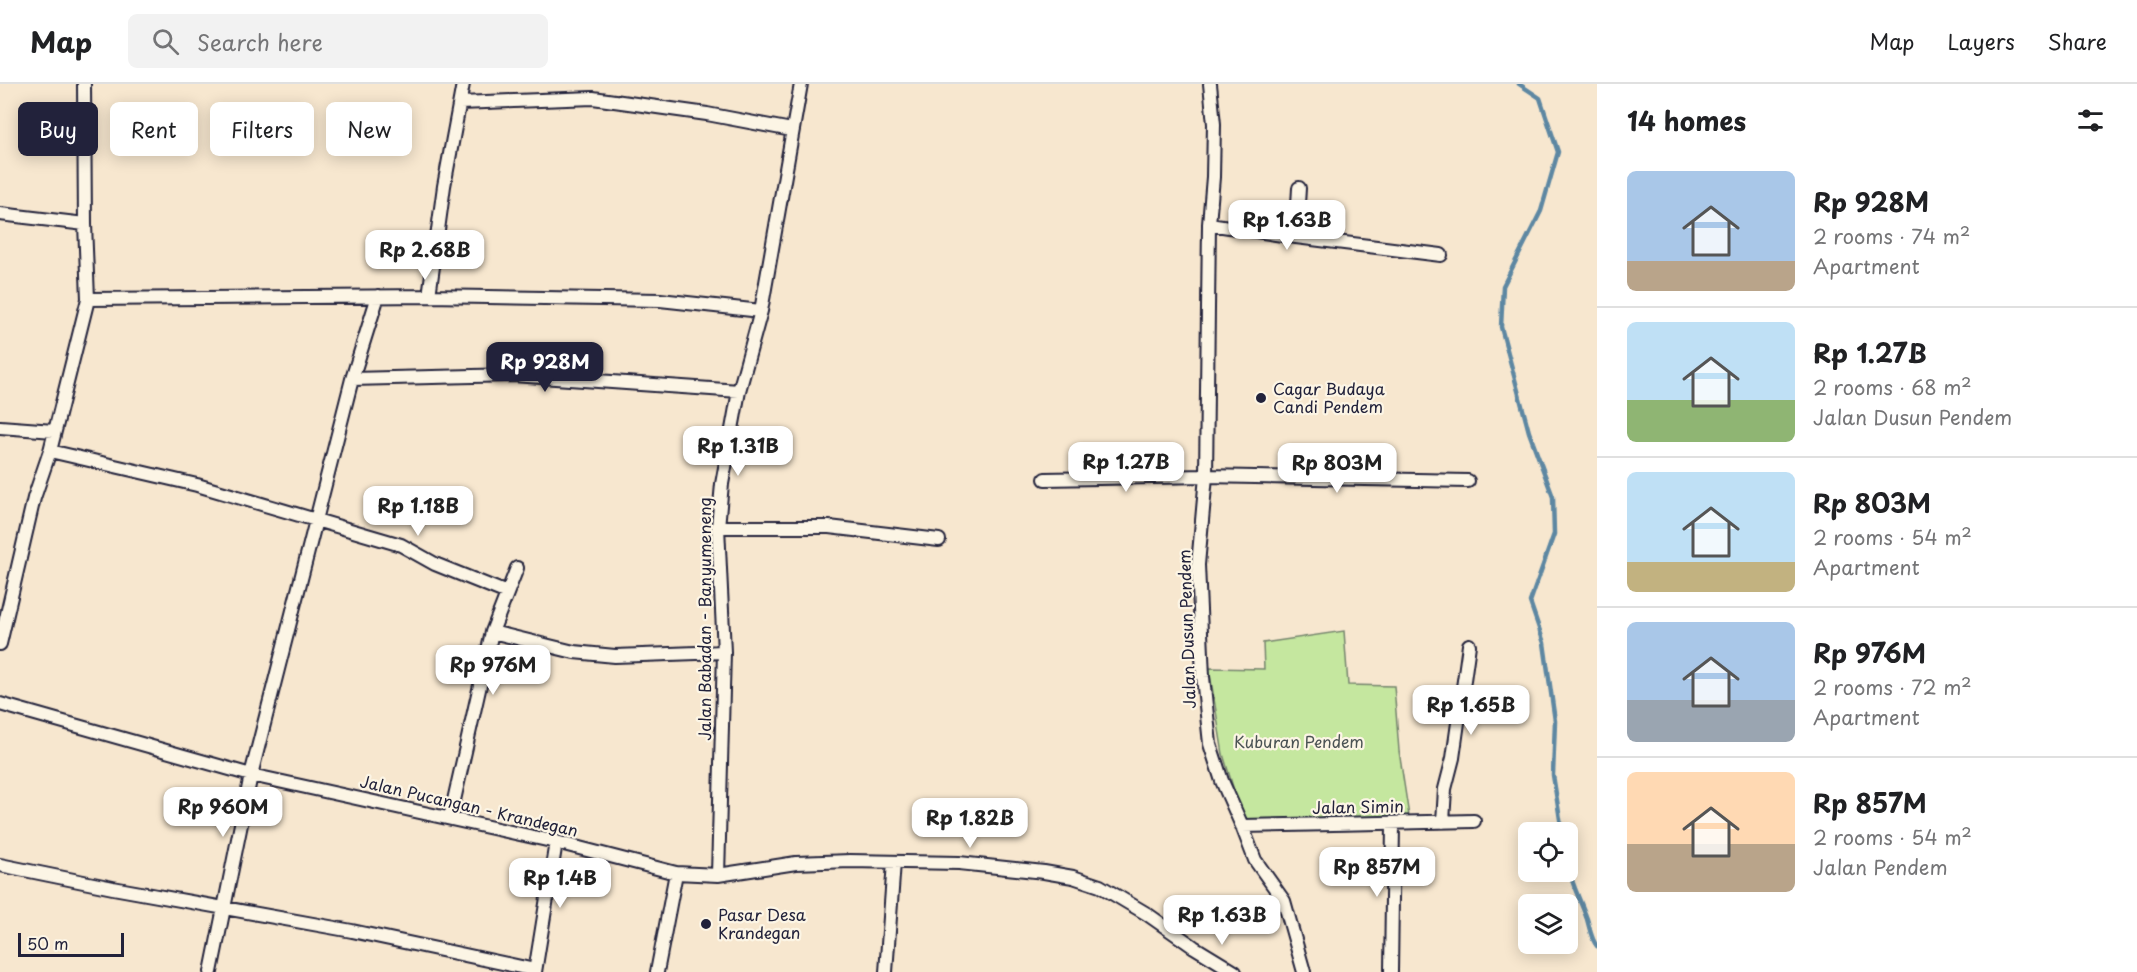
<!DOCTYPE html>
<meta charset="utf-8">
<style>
:root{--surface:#fff;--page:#f2f2f2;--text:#202124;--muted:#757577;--line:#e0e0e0;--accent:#22223b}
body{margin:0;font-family:"Playpen Sans",sans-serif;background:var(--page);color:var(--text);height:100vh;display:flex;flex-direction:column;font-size:22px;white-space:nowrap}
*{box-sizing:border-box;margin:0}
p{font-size:20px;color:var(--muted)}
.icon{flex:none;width:33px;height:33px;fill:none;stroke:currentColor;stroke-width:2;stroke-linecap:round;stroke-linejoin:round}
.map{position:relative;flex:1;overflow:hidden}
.side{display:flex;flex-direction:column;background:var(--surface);width:540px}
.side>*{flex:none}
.top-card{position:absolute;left:18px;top:18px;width:570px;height:54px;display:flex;gap:12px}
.tools{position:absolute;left:1518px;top:738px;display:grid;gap:12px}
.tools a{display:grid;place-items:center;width:60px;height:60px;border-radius:9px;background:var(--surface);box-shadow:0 3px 15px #0003;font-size:30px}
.scale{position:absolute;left:18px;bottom:15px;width:106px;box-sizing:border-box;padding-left:6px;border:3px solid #22223b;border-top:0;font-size:16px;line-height:21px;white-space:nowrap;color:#22223b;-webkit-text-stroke:4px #fcf5e5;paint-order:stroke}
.price{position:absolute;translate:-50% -51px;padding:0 14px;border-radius:12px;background:#fff;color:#222;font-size:20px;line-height:39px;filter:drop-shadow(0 2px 3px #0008)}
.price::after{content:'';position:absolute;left:50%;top:36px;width:18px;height:14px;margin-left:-9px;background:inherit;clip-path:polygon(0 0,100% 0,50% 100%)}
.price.current{background:var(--accent);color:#fff}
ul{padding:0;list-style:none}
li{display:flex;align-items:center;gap:18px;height:150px;padding:0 30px}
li+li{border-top:2px solid var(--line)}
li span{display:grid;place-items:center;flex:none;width:168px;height:120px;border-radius:9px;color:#555}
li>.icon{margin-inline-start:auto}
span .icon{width:72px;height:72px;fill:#fffc;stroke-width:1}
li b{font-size:26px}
h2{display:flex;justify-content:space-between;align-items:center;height:72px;padding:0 30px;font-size:26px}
.pill{padding:0 21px;border-radius:9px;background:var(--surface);box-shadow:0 3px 15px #0003;font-size:21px;line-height:54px}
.pill.current{background:var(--accent);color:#fff}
header{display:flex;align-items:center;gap:36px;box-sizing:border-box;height:84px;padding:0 30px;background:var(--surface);border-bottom:2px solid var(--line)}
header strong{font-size:28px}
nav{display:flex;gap:33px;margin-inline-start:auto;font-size:21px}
.search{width:420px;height:54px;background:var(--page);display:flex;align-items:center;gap:15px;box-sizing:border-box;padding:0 21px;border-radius:9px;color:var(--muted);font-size:22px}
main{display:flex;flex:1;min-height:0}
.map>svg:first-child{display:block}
.green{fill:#c5e79f;stroke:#74846d;stroke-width:1.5}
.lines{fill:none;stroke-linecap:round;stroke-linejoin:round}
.stream{stroke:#5d87a2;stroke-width:4.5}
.street-casing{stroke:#22223b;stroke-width:16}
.street{stroke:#fcf5e5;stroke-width:12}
.poi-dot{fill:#22223b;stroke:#fcf5e5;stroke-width:2}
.labels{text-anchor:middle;stroke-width:4.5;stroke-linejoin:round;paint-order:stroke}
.poi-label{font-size:16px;fill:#22223b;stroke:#fcf5e5;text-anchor:start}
.street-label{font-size:16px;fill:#22223b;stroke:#fcf5e5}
.park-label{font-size:16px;fill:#4b5354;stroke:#fcf5e5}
</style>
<header>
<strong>Map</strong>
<div class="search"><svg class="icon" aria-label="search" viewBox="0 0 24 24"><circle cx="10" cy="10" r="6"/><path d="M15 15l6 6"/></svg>Search here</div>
<nav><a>Map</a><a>Layers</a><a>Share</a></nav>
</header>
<main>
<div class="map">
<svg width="1597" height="888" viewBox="0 0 1597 888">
<rect width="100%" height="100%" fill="#f7e7cf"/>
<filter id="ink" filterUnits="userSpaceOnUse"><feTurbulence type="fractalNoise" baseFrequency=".0167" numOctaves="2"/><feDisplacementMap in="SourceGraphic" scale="12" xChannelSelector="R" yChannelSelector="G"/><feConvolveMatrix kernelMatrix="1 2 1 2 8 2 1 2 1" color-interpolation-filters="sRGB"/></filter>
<g filter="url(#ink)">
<!-- green -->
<path class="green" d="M1344,547L1348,601L1394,602L1399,667L1409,732L1243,736L1223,670L1209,584L1264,585L1263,559Z"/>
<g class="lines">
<!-- stream -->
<path class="stream" d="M1519,0L1540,14L1558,68L1541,127L1503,202L1501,243L1529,348L1553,413L1554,450L1530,518L1544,559L1555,637L1553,691L1562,748
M1568,781C1571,800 1581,817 1587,835C1590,845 1591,855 1597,862"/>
<defs>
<path id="street" d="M1210,0L1214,40L1213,93L1209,140L1206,392L1198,481L1203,593L1210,660L1222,697L1242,742L1255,776L1284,817L1304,888
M460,19L593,14L707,30L792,46
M0,130L85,140
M1209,140L1296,153L1299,104
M1296,153L1441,171
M429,212L444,102L463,0
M88,215L429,212L660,216L761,227
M352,295L513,291L739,307
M0,343L54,347
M50,367L197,401L401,461L435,480L507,509
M1045,395L1206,392L1468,397
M718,443H829L939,456
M492,548L574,568L615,572L724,568
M0,560L34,414L50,367L88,215L85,140L84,0
M0,620L251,691L556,758L676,789L718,791L796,779L850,777L959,779L1044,788L1073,793L1100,802L1147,830L1194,863L1235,888
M450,734L492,548L517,484
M1443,738L1445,705L1453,674L1469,561
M1242,742L1474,737
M0,781L113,804L352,847L535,886
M718,791L724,568L718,443L722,400L739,307L761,227L801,0
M211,888L251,691L352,295L378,212
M535,888L556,758
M657,888L676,789
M886,888L894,778
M1391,888L1393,740"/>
</defs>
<!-- street casing -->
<use href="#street" class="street-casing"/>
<!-- street -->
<use href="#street" class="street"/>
</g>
</g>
<!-- markers -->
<g class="poi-dot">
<circle cx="1261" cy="314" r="6"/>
<circle cx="706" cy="840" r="6"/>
</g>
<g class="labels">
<!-- poi labels -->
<g class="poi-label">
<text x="1273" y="311">Cagar Budaya<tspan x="1273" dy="18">Candi Pendem</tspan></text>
<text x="718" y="837">Pasar Desa<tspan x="718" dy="18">Krandegan</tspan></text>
</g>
<!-- street labels -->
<g class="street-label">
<text transform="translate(705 535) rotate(-90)" y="6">Jalan Babadan - Banyumeneng</text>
<text transform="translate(1187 545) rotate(-92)" y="6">Jalan Dusun Pendem</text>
<text transform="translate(469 722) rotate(13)" y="6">Jalan Pucangan - Krandegan</text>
<text transform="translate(1358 723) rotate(-1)" y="6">Jalan Simin</text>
</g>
<!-- park labels -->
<g class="park-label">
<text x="1299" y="664">Kuburan Pendem</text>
</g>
</g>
</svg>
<div class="tools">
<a><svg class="icon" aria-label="locate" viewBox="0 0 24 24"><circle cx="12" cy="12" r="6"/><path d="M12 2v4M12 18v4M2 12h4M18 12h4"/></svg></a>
<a><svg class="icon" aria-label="layers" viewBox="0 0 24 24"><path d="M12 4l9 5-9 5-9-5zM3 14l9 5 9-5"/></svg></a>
</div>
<div class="scale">50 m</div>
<b class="price" style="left:1287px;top:167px">Rp 1.63B</b>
<b class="price" style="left:425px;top:197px">Rp 2.68B</b>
<b class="price current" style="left:545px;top:309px">Rp 928M</b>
<b class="price" style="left:738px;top:393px">Rp 1.31B</b>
<b class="price" style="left:1126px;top:409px">Rp 1.27B</b>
<b class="price" style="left:1337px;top:410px">Rp 803M</b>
<b class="price" style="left:418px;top:453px">Rp 1.18B</b>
<b class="price" style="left:493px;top:612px">Rp 976M</b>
<b class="price" style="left:1471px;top:652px">Rp 1.65B</b>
<b class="price" style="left:223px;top:754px">Rp 960M</b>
<b class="price" style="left:970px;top:765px">Rp 1.82B</b>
<b class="price" style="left:1377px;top:814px">Rp 857M</b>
<b class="price" style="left:560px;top:825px">Rp 1.4B</b>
<b class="price" style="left:1222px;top:862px">Rp 1.63B</b>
<div class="top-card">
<a class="pill current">Buy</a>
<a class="pill">Rent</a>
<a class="pill">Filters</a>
<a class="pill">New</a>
</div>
</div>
<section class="side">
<h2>14 homes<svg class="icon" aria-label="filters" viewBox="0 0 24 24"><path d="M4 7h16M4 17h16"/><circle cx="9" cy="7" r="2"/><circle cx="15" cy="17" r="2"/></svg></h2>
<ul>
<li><span style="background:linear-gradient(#a9c7e8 75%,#b9a48a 0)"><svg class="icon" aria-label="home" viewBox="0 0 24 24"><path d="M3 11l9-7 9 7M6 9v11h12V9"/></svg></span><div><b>Rp 928M</b><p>2 rooms · 74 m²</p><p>Apartment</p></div></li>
<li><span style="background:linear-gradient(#bfe0f5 65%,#8fb573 0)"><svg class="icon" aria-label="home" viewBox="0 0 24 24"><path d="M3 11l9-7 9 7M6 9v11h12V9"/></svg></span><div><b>Rp 1.27B</b><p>2 rooms · 68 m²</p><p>Jalan Dusun Pendem</p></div></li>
<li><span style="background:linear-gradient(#bfe0f5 75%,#c2b280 0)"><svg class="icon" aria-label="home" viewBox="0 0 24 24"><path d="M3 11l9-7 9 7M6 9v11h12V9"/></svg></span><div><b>Rp 803M</b><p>2 rooms · 54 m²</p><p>Apartment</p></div></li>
<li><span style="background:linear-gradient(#a9c7e8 65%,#9aa5b1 0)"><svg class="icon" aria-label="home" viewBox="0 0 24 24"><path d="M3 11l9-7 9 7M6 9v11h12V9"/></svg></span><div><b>Rp 976M</b><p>2 rooms · 72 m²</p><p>Apartment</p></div></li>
<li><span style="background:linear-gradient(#ffd9b3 60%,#b9a48a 0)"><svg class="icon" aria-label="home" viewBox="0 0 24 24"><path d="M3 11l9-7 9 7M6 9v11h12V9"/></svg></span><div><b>Rp 857M</b><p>2 rooms · 54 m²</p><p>Jalan Pendem</p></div></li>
</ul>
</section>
</main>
